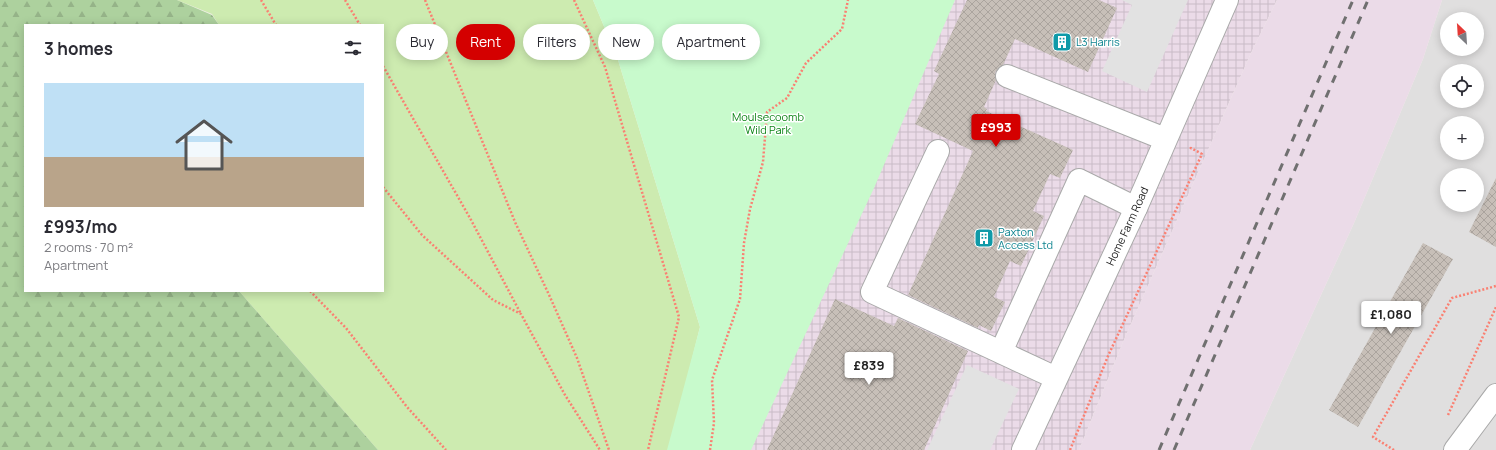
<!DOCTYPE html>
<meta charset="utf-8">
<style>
:root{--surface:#fff;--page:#f7f7f7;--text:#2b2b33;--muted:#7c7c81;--line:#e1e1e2;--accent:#d40000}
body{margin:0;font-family:Manrope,sans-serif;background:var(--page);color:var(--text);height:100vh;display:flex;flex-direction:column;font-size:15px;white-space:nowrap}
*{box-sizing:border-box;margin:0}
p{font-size:13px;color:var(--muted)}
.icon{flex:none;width:22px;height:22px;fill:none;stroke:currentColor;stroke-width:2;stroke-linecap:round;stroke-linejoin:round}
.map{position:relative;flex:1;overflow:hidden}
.details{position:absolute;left:24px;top:24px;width:360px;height:268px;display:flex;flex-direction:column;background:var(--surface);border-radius:0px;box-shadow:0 2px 10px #0003}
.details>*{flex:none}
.hud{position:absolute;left:396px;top:24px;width:380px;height:36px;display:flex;gap:8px}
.needle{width:26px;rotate:335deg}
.fabs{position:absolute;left:1440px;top:12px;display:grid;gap:8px}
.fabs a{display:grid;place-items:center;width:44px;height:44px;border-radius:50%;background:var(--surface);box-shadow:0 2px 10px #0003;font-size:20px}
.price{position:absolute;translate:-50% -34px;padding:0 9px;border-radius:4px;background:#fff;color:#222;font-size:13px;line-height:26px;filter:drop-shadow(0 1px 2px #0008)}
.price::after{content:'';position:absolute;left:50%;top:24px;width:12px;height:9px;margin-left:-6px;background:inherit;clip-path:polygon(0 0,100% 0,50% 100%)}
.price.on{background:var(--accent);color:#fff}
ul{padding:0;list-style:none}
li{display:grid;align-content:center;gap:8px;height:212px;padding:0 20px}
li+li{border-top:1px solid var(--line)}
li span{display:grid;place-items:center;height:124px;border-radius:0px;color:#555}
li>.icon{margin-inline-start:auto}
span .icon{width:72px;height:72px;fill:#fffc;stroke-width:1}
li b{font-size:17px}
h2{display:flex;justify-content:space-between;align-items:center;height:48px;padding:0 20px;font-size:17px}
.tag{padding:0 14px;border-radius:18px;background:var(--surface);box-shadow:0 2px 10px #0003;font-size:14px;line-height:36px}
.tag.on{background:var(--accent);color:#fff}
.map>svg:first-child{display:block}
.residential{fill:#e0dfdf;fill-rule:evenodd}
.industrial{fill:url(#industrial-grid)}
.railway{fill:#ebdbe8}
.grass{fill:#cdebb0}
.forest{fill:url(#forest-firs)}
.park{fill:#c8facc}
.parking{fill:#e2e2e2}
.building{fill:url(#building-cross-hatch)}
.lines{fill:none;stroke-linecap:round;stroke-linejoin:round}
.minor-casing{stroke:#a9a9a9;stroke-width:24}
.path{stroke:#fa8072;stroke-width:2.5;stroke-dasharray:2 2;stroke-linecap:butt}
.minor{stroke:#fff;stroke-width:22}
.rail{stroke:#707070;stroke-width:3;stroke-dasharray:8 8;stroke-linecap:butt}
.labels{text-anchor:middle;stroke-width:3;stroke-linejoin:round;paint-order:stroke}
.culture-label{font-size:11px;fill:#0d838f;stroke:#fff;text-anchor:start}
.park-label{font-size:11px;fill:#0c8416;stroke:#fff}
.street-label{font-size:11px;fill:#222;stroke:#fff}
</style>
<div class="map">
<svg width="1496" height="450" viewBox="0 0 1496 450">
<defs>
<pattern id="industrial-grid" width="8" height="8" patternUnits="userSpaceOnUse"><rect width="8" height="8" fill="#ebdbe8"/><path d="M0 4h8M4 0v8" fill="none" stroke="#c9bcc7"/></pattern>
<pattern id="forest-firs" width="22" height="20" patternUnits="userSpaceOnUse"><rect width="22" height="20" fill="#add19e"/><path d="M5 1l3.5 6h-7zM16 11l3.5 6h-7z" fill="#95b388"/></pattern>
<pattern id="building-cross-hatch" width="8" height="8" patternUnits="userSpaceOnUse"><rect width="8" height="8" fill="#c7bfb8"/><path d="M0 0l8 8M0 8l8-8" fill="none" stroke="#aba49e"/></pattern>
</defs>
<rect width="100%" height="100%" fill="#f2efe9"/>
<!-- residential -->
<path class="residential" d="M1442,0H1496V450H1250L1354,223L1423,59ZM1447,19H1477V49H1447ZM1447,71H1477V101H1447ZM1447,123H1477V153H1447ZM1447,175H1477V205H1447Z"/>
<!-- industrial -->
<path class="industrial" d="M947,0H1277L1251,53L1123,342L1079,450H747Z"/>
<!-- railway -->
<path class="railway" d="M1277,0H1442L1423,59L1354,223L1250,450H1079L1123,342L1251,53Z"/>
<!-- grass -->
<path class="grass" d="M177,0H593L618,60L700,327L669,450H378L239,291H383V25H219L212,14Z"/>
<!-- forest -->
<path class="forest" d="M0,0H177L212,15L219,25H25V291H239L378,450H0Z"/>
<!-- park -->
<path class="park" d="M593,0H955L874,188L751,450H667L700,327L618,60Z"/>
<!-- parking -->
<path class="parking" d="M1122,0H1188L1147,92L1102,71L1132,5Z
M967,365L1019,389L990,450H927Z"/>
<!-- building -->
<path class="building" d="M967,0H1099L1117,8L1088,72L1015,39L1003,65L995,72L996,80L984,107L987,109L986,111L1073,150L1060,178L1050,174L1033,211L1044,216L1021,266L1010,261L994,297L1005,302L991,331L979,325L978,328L908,295L973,151L915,124L939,74L934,71Z
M1496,178V247L1469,232Z
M1423,243L1453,259L1358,427L1329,410Z
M835,299L894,326L898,318L968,351L924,450H767Z"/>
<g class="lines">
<defs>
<g id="minor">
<path d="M1007,76L1165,139"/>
<path d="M938,151L872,292L1056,378"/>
<path d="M1001,352L1079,180L1136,208"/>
<path id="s1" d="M1023,450L1136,208L1227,0"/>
<path d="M1455,450L1496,395"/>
</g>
</defs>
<!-- minor casing -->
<use href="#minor" class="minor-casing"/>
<!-- path -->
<path class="path" d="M261,0L276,25
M345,0L360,25
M425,0L515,222L550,297L577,358L609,450
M574,0L605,67L679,317L648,450
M383,66L470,218L521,314
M383,187L422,235L493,300L521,314L565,395L600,450
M310,291L346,328L407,407L446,450
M1448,415L1496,307
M710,450L714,423L712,380L740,299L744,243L750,209L763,162L767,112L787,98L806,63L842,29L848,0
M1070,450L1108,356L1202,154L1191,148L1189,150
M1394,450L1373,437L1452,298L1496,286"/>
<!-- minor -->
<use href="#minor" class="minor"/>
<!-- rail -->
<path class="rail" d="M1159,450L1353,0
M1174,450L1368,0"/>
</g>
<!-- icons -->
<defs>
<symbol id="building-square" viewBox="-11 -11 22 22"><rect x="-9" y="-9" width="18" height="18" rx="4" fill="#0f9aa8" stroke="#fff"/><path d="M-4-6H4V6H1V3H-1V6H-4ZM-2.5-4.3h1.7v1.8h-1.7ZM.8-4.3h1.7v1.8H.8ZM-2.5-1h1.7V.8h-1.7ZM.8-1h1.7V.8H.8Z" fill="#fff"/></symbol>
</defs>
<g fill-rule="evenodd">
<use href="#building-square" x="1051" y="31" width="22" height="22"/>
<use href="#building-square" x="973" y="227" width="22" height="22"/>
</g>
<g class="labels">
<!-- culture labels -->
<g class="culture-label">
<text x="1076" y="46">L3 Harris</text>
<text x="998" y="236">Paxton<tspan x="998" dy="13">Access Ltd</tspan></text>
</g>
<!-- park labels -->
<g class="park-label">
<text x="768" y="121">Moulsecoomb<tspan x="768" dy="13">Wild Park</tspan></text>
</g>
<!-- street labels -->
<g class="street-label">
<text dy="4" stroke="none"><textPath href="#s1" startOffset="247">Home Farm Road</textPath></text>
</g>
</g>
</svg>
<div class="fabs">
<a><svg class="needle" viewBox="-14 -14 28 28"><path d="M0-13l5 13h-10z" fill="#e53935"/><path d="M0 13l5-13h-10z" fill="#7c7c81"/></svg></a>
<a><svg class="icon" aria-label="locate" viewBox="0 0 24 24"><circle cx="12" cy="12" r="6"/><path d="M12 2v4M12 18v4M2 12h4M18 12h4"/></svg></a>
<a>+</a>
<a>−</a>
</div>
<b class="price on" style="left:996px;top:148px">£993</b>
<b class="price" style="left:1391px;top:335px">£1,080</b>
<b class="price" style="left:869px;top:386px">£839</b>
<div class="hud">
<a class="tag">Buy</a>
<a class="tag on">Rent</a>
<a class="tag">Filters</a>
<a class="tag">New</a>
<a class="tag">Apartment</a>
</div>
<section class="details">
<h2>3 homes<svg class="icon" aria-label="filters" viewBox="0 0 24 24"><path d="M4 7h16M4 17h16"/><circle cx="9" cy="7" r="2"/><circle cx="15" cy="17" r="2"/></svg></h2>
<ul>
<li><span style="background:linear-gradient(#bfe0f5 60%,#b9a48a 0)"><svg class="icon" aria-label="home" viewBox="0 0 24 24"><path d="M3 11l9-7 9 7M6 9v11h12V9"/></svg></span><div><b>£993/mo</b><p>2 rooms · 70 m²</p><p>Apartment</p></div></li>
</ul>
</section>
</div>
